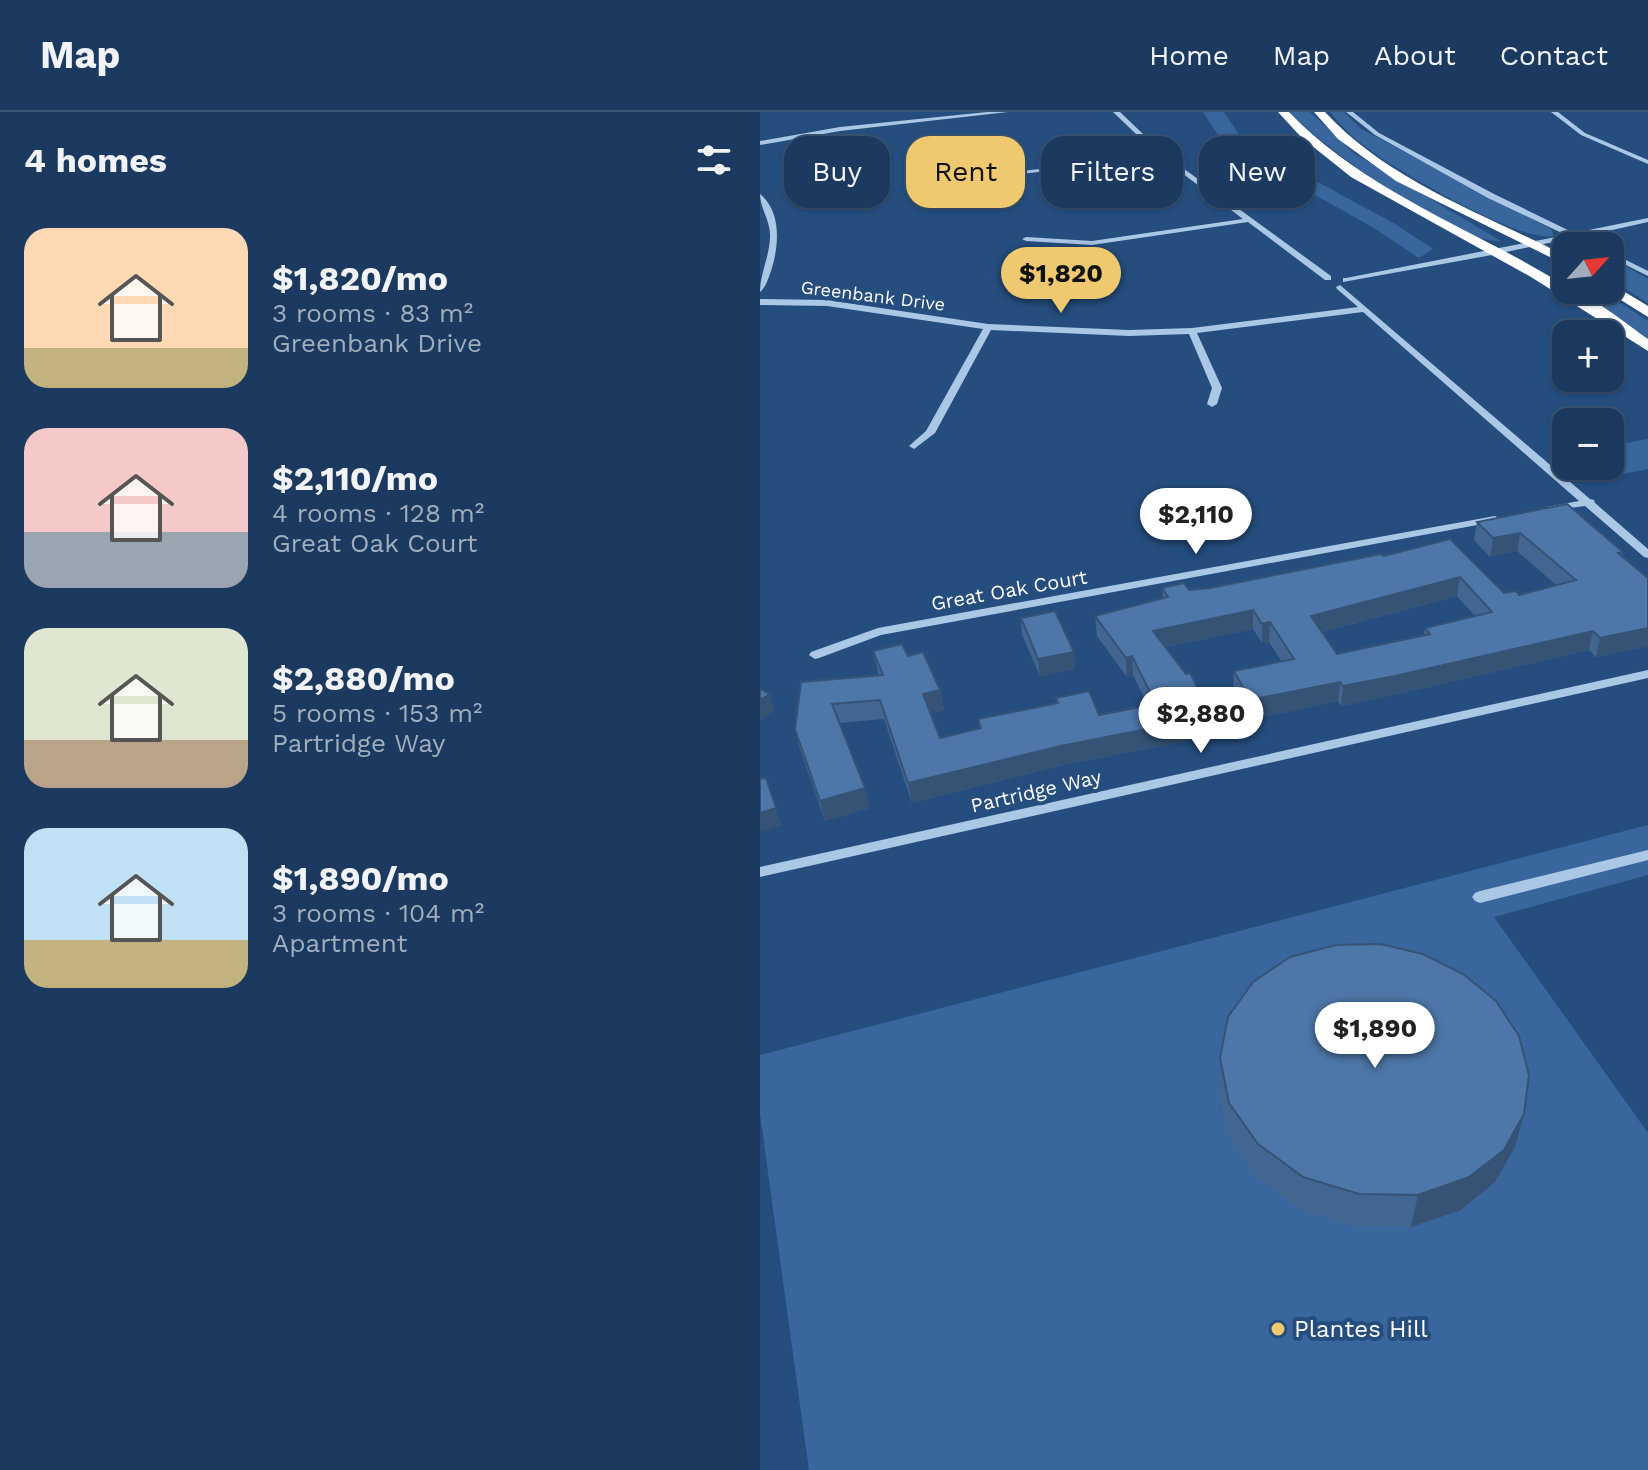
<!DOCTYPE html>
<meta charset="utf-8">
<style>
:root{--surface:#1c3a5f;--page:#294568;--text:#f1f3f6;--muted:#a0adbd;--line:#3a5474;--accent:#efc970}
body{margin:0;font-family:"Work Sans",sans-serif;background:var(--page);color:var(--text);height:100vh;display:flex;flex-direction:column;font-size:30px;white-space:nowrap}
*{box-sizing:border-box;margin:0}
p{font-size:26px;color:var(--muted)}
.icon{flex:none;width:44px;height:44px;fill:none;stroke:currentColor;stroke-width:2;stroke-linecap:round;stroke-linejoin:round}
.map{position:relative;flex:1;overflow:hidden}
.panel{display:flex;flex-direction:column;background:var(--surface);width:760px}
.panel>*{flex:none}
.guide{position:absolute;left:24px;top:24px;width:744px;height:72px;display:flex;gap:16px}
.needle{width:52px;rotate:63deg}
.fabs{position:absolute;left:792px;top:120px;display:grid;gap:16px}
.fabs a{display:grid;place-items:center;width:72px;height:72px;border-radius:16px;background:var(--surface);box-shadow:0 2px 6px #0004,0 0 0 2px var(--line);font-size:40px}
.price{position:absolute;translate:-50% -68px;padding:0 18px;border-radius:28px;background:#fff;color:#222;font-size:26px;line-height:52px;filter:drop-shadow(0 2px 4px #0008)}
.price::after{content:'';position:absolute;left:50%;top:48px;width:24px;height:18px;margin-left:-12px;background:inherit;clip-path:polygon(0 0,100% 0,50% 100%)}
.price.selected{background:var(--accent);color:#111}
ul{padding:0;list-style:none}
li{display:flex;align-items:center;gap:24px;height:200px;padding:0 24px}
li span{display:grid;place-items:center;flex:none;width:224px;height:160px;border-radius:24px;color:#555}
li>.icon{margin-inline-start:auto}
span .icon{width:96px;height:96px;fill:#fffc;stroke-width:1}
li b{font-size:34px}
h2{display:flex;justify-content:space-between;align-items:center;height:96px;padding:0 24px;font-size:34px}
.pill{padding:0 28px;border-radius:24px;background:var(--surface);box-shadow:0 2px 6px #0004,0 0 0 2px var(--line);font-size:28px;line-height:72px}
.pill.selected{background:var(--accent);color:#111}
header{display:flex;align-items:center;gap:48px;box-sizing:border-box;height:112px;padding:0 40px;background:var(--surface);border-bottom:2px solid var(--line)}
header strong{font-size:38px}
nav{display:flex;gap:44px;margin-inline-start:auto;font-size:28px}
main{display:flex;flex:1;min-height:0}
.map>svg:first-child{display:block}
.green{fill:#39679d}
.lines{fill:none;stroke-linecap:round;stroke-linejoin:round}
.minor{fill:#abc7e6;fill-rule:evenodd}
.highway{fill:#fff;fill-rule:evenodd}
.wall{fill:#426690;fill-rule:evenodd}
.shaded-wall{fill:#365376}
.building{fill:#4d77a8;stroke:#365376;stroke-width:2;fill-rule:evenodd}
.poi-dot{fill:#efc970;stroke:#254e7f;stroke-width:3}
.labels{text-anchor:middle;stroke-width:8;stroke-linejoin:round;paint-order:stroke}
.far-street-label{font-size:18px;fill:#fff;stroke:#254e7f}
.street-label{font-size:20px;fill:#fff;stroke:#254e7f}
.near-poi-label{font-size:24px;fill:#fff;stroke:#254e7f;text-anchor:start}
</style>
<header>
<strong>Map</strong>
<nav><a>Home</a><a>Map</a><a>About</a><a>Contact</a></nav>
</header>
<main>
<section class="panel">
<h2>4 homes<svg class="icon" aria-label="filters" viewBox="0 0 24 24"><path d="M4 7h16M4 17h16"/><circle cx="9" cy="7" r="2"/><circle cx="15" cy="17" r="2"/></svg></h2>
<ul>
<li><span style="background:linear-gradient(#ffd9b3 75%,#c2b280 0)"><svg class="icon" aria-label="home" viewBox="0 0 24 24"><path d="M3 11l9-7 9 7M6 9v11h12V9"/></svg></span><div><b>$1,820/mo</b><p>3 rooms · 83 m²</p><p>Greenbank Drive</p></div></li>
<li><span style="background:linear-gradient(#f6c9c9 65%,#9aa5b1 0)"><svg class="icon" aria-label="home" viewBox="0 0 24 24"><path d="M3 11l9-7 9 7M6 9v11h12V9"/></svg></span><div><b>$2,110/mo</b><p>4 rooms · 128 m²</p><p>Great Oak Court</p></div></li>
<li><span style="background:linear-gradient(#dfe7d0 70%,#b9a48a 0)"><svg class="icon" aria-label="home" viewBox="0 0 24 24"><path d="M3 11l9-7 9 7M6 9v11h12V9"/></svg></span><div><b>$2,880/mo</b><p>5 rooms · 153 m²</p><p>Partridge Way</p></div></li>
<li><span style="background:linear-gradient(#bfe0f5 70%,#c2b280 0)"><svg class="icon" aria-label="home" viewBox="0 0 24 24"><path d="M3 11l9-7 9 7M6 9v11h12V9"/></svg></span><div><b>$1,890/mo</b><p>3 rooms · 104 m²</p><p>Apartment</p></div></li>
</ul>
</section>
<div class="map">
<svg width="888" height="1358" viewBox="0 0 888 1358">
<rect width="100%" height="100%" fill="#254e7f"/>
<!-- green -->
<path class="green" d="M443,0H464L484,30L635,112L673,137L659,146L614,116L464,32Z
M530,0H550L595,42L741,129C699,133 560,34 530,0Z
M570,0H584L601,17L791,117L794,124C760,131 640,60 610,38C594,27 582,15 570,0Z
M850,145L888,167V191L850,167Z
M820,178H841L888,209V228Z
M888,327V357L827,369L810,354H850V334Z
M888,713V763L734,805L888,1021V1358H49L0,1002V943Z"/>
<g class="lines">
<!-- minor -->
<path class="minor" d="M227,0H248L80,19L0,33V29L80,15Z
M353,0H360L405,43L571,164V168H565L488,110L332,133L266,129L262,127L266,125L332,129L483,107L402,46L190,70L187,68L398,43Z
M586,0H593L619,21L734,82L814,121L888,106V110L821,125L838,134H828L812,126L732,143L583,170V166H586L806,123L728,86L615,23Z
M791,0H798L825,21L888,48V52L821,23Z
M0,82C22,100 19,134 11,159C8,167 6,175 0,180C0,160 11,142 10,121C9,107 0,95 0,82Z
M850,140L888,159V164L850,145Z
M580,173L830,387L834,388L835,391L888,437V446L884,445L825,394L787,399V395L819,389L603,200L437,221L462,276L457,292L452,295L447,292L452,276L429,222L369,224L231,218L175,321L154,337L149,334L166,319L223,217L67,194L0,193V187L67,188L228,212L369,218L432,216L598,195L577,177L576,175Z
M735,404L740,407L739,409L121,523L59,546L55,547L49,543L51,540L118,516Z
M888,558V566L0,765V755Z
M888,738V748L720,791L715,789L712,785L715,781L720,779Z"/>
<!-- highway -->
<path class="highway" d="M518,0H529C606,80 712,116 806,174V178C826,178 870,215 888,227V239L771,165L591,65L541,25Z
M554,0H565C630,70 722,101 806,144V153L636,69L578,27Z
M850,171L888,194V205L845,178H850Z"/>
</g>
<!-- wall -->
<path class="wall" d="M717,410L863,440L862,444L888,466V534L836,545L829,538L633,583L581,594L578,589L489,608L473,578L474,559L522,550L509,530L502,531L493,517L406,535L449,597V616L442,618V626L303,653L152,691L124,607L79,611L105,676L109,696L65,709L40,637L35,617L41,570L119,564L113,539L148,544L180,578L184,598L171,601L180,626L219,616L218,607L297,591L296,586L339,603L388,594L373,563L367,565L337,524L335,504L403,487L402,476L429,478L450,476L624,444L690,427L744,481L759,483L796,473L757,439L730,445L714,428ZM697,484L715,504L665,516L664,523L577,542L562,520Z
M261,506L314,540L315,557L280,564L262,523Z
M460,946L764,1002L755,1035L735,1070L701,1098L651,1115H595L540,1097L497,1065L468,1024L459,980Z"/>
<!-- shaded-wall -->
<path class="shaded-wall" d="M760,421L757,439L730,445L733,426Z
M700,465L697,484L550,523L551,504Z
M493,498V517L393,538V519Z
M510,510L509,530L502,531V512Z
M888,516V534L836,545L840,526Z
M833,519L829,538L633,583L581,594L583,574Z
M314,540L315,557L280,564L278,547Z
M372,544L373,563L367,565L366,546Z
M580,570L578,589L489,608L490,588Z
M180,578L184,598L167,602L163,582Z
M10,582L14,599L0,609V588Z
M449,597V616L442,618V626L303,653L152,691L148,671Z
M105,676L109,696L65,709L60,689Z
M16,696L22,714L0,720V701Z
M764,1002L755,1035L735,1070L701,1098L651,1115L658,1083Z"/>
<!-- building -->
<path class="building" d="M807,392L863,440L858,441L888,466V516L840,526L833,519L635,564L583,574L580,570L490,588L474,559L534,547L510,510L502,512L493,498L393,519L426,562L430,561L449,597L439,599L442,606L301,634L148,671L120,588L72,592L105,676L60,689L35,617L41,570L123,563L113,539L142,532L148,544L163,540L180,578L163,582L180,626L221,616L218,607L298,591L296,586L329,579L339,603L396,592L372,544L366,546L335,504L408,485L402,476L424,471L429,478L450,476L621,442L624,444L690,427L744,481L756,479L759,483L816,468L760,421L733,426L717,410ZM700,465L732,500L665,516L670,522L577,542L551,504Z
M295,499L314,540L278,547L261,506Z
M0,577L10,582L0,588Z
M6,666L16,696L0,701V667Z
M620,832L663,842L703,862L736,889L759,924L769,963L764,1002L744,1038L709,1065L658,1083L599,1082L543,1065L498,1032L469,991L460,946L468,905L493,870L530,845L576,833Z"/>
<!-- markers -->
<circle class="poi-dot" cx="518" cy="1217" r="8"/>
<g class="labels">
<!-- far-street labels -->
<g class="far-street-label">
<text transform="translate(113 184) rotate(7)" y="6">Greenbank Drive</text>
</g>
<!-- street labels -->
<g class="street-label">
<text transform="translate(249 478) rotate(-10)" y="7">Great Oak Court</text>
<text transform="translate(276 679) rotate(-13)" y="7">Partridge Way</text>
</g>
<!-- near-poi labels -->
<g class="near-poi-label">
<text x="534" y="1225">Plantes Hill</text>
</g>
</g>
</svg>
<div class="fabs">
<a><svg class="needle" viewBox="-14 -14 28 28"><path d="M0-13l5 13h-10z" fill="#e53935"/><path d="M0 13l5-13h-10z" fill="#a0adbd"/></svg></a>
<a>+</a>
<a>−</a>
</div>
<b class="price selected" style="left:301px;top:203px">$1,820</b>
<b class="price" style="left:436px;top:444px">$2,110</b>
<b class="price" style="left:441px;top:643px">$2,880</b>
<b class="price" style="left:615px;top:958px">$1,890</b>
<div class="guide">
<a class="pill">Buy</a>
<a class="pill selected">Rent</a>
<a class="pill">Filters</a>
<a class="pill">New</a>
</div>
</div>
</main>
